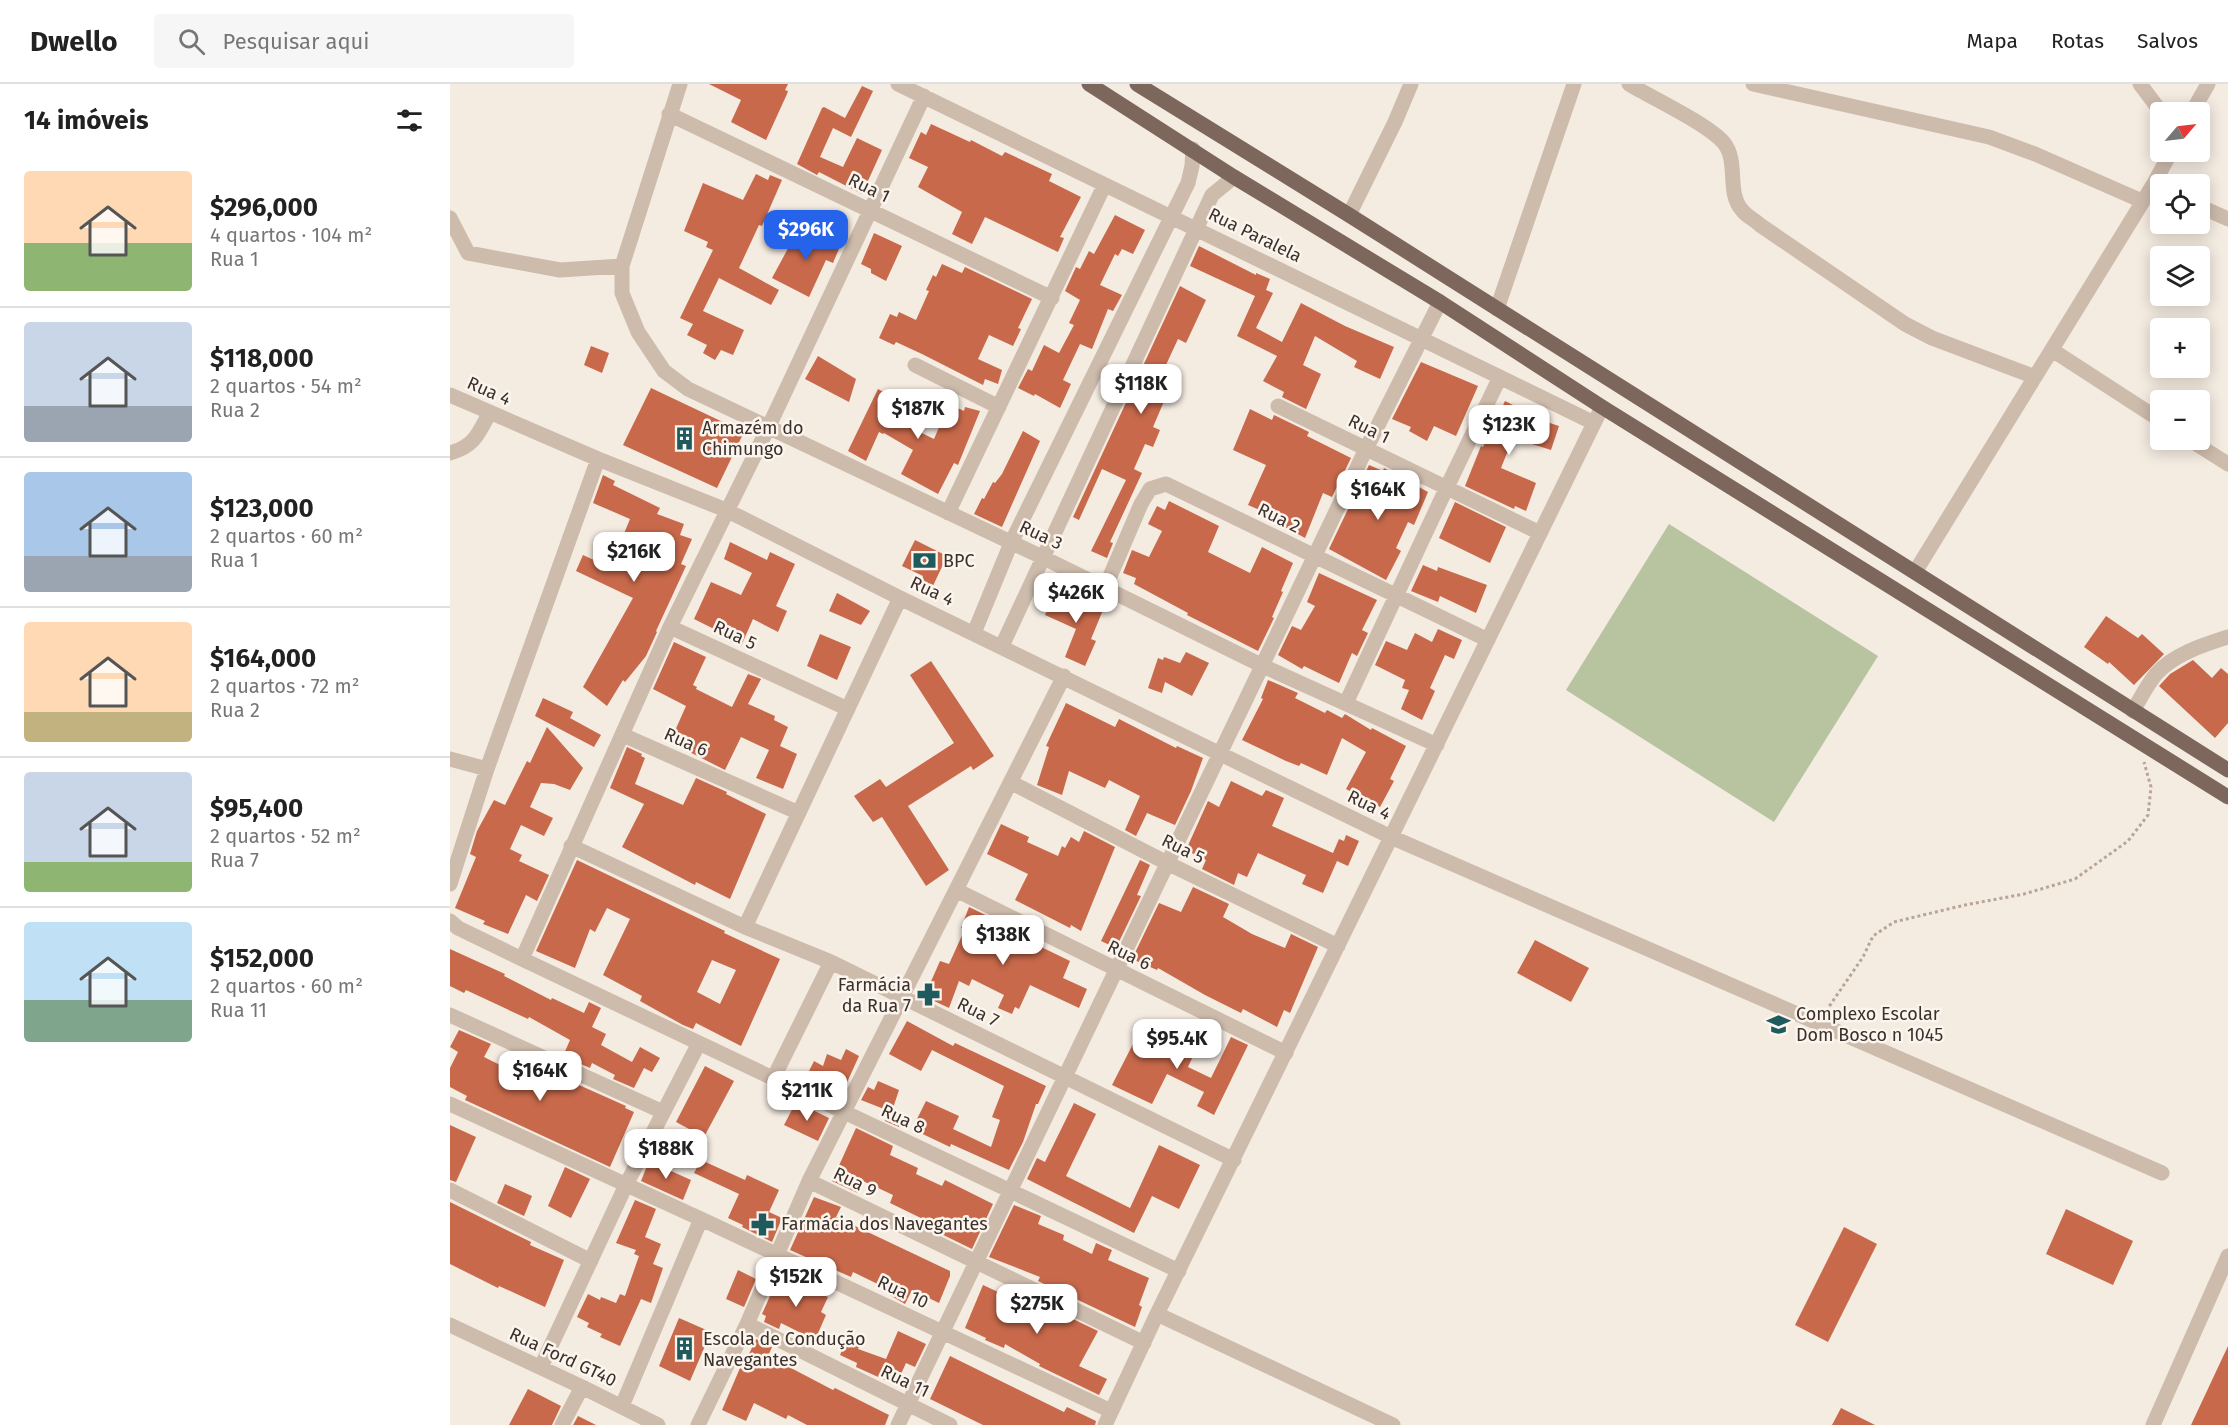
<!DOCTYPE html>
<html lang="pt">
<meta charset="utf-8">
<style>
:root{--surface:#fff;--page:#f6f6f6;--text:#222;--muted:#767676;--line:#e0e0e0;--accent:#2563eb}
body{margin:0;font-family:"Fira Sans",sans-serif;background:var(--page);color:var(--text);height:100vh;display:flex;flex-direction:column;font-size:22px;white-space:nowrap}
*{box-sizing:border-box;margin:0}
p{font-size:20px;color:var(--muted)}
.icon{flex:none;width:33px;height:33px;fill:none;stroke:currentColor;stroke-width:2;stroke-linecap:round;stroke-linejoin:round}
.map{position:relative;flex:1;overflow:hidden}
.details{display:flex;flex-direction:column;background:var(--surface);width:450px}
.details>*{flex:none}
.needle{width:39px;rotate:62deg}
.fabs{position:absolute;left:1700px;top:18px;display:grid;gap:12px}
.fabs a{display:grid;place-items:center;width:60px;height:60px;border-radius:6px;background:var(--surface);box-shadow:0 3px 15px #0003;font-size:30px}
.price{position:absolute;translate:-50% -51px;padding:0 14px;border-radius:12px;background:#fff;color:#222;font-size:20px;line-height:39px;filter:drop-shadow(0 2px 3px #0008)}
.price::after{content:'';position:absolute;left:50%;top:36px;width:18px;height:14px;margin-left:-9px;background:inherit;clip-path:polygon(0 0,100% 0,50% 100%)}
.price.on{background:var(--accent);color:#fff}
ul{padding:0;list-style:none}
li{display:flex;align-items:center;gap:18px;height:150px;padding:0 24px}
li+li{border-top:2px solid var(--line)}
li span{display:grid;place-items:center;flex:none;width:168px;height:120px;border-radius:6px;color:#555}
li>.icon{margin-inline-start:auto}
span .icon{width:72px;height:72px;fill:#fffc;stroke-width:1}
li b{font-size:26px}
h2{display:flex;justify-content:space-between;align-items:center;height:72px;padding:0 24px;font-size:26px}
header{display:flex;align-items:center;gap:36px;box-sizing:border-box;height:84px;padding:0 30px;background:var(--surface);border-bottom:2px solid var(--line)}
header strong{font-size:28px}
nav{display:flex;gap:33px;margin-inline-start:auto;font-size:21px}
.search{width:420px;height:54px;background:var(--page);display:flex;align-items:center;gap:15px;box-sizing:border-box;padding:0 21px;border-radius:6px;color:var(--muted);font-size:22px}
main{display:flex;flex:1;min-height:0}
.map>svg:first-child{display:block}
.green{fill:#b8c4a0}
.building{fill:#c8694b;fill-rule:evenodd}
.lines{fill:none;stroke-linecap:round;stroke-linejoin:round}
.path{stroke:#b9a596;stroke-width:3;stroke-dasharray:3 3;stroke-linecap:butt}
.minor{stroke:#cdbbac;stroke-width:15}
.major{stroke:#7d675c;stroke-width:15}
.labels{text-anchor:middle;stroke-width:5;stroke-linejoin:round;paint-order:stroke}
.street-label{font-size:18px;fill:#3b302b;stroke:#fbf5ee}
.poi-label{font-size:18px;fill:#3b302b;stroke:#fbf5ee;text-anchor:start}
</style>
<header>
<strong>Dwello</strong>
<div class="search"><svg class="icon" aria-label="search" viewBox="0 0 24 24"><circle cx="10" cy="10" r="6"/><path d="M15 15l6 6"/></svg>Pesquisar aqui</div>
<nav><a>Mapa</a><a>Rotas</a><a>Salvos</a></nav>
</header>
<main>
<section class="details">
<h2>14 imóveis<svg class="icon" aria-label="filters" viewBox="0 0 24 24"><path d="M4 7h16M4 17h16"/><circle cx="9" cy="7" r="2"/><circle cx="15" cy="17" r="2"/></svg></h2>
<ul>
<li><span style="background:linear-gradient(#ffd9b3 60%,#8fb573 0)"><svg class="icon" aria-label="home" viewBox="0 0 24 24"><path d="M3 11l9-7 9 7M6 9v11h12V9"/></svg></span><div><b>$296,000</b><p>4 quartos · 104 m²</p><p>Rua 1</p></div></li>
<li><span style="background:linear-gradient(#c9d6e8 70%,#9aa5b1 0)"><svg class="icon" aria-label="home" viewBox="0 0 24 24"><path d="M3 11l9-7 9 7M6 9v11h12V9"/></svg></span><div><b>$118,000</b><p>2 quartos · 54 m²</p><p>Rua 2</p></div></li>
<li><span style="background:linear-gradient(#a9c7e8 70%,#9aa5b1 0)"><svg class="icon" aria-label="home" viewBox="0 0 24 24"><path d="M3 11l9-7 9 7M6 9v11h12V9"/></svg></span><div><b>$123,000</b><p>2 quartos · 60 m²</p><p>Rua 1</p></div></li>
<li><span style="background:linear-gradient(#ffd9b3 75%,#c2b280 0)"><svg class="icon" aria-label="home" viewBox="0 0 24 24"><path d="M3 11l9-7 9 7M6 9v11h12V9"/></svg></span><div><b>$164,000</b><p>2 quartos · 72 m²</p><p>Rua 2</p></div></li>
<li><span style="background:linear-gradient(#c9d6e8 75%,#8fb573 0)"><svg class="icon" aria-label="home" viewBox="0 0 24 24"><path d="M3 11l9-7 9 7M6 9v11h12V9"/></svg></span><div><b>$95,400</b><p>2 quartos · 52 m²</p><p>Rua 7</p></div></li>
<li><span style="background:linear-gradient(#bfe0f5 65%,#7fa58c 0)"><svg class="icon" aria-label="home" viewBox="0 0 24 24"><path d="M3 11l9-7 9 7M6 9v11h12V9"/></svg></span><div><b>$152,000</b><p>2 quartos · 60 m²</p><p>Rua 11</p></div></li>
</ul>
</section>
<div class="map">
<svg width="1778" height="1341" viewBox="0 0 1778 1341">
<rect width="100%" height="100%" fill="#f4ebe1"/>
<!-- green -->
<path class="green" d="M1219,440L1428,572L1324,738L1116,606Z"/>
<!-- building -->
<path class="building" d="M259,0H338L335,6L338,7L337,10L316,56L281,38L291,16Z
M412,2L423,7L401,53L383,44L370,73L393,83L407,54L432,66L412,110L369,88L367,91L347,80L372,24L374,23L395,34Z
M481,40L520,58L521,56L552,72L555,68L602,90L599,97L631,113L610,153L614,154L608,168L535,133L522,160L502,150L512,128L468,103L478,83L459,74L471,48L476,51Z
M306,90L318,96L320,91L332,96L312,142L309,141L289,184L329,206L321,221L269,194L253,227L294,246L283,271L271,266L265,276L253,269L257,261L237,251L243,240L230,234L263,166L256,163L258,158L234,147L253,99L293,116Z
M665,131L695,146L683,170L672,165L668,172L665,170L650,201L672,211L663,227L658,225L642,265L630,260L613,296L621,300L610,324L585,310L584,312L568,304L578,285L582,287L594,261L609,269L624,241L619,239L630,216L615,207L626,183L630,185L639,167L644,170Z
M358,144L391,160L383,179L376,176L359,213L322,194L348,146L356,150Z
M424,149L452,162L436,197L421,189V185L411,180Z
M749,162L806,191V189L820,195L816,206L823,209L806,244L832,258L851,219L895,242L944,263L930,295L904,283L907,277L865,252L853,281L871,290L856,325L832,313L834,308L813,297L827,272L787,252L805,212L740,182Z
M492,180L512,189L515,183L582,215L568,244L571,245L563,262L539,251L528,275L552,286L548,300L535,295L533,301L472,270L446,258L444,261L429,254L440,230L447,233L449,228L466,236L479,207L476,206L483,191L486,193Z
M730,202L756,216L736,259L728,255L703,309L715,315L703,343L710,346L703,363L695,360L684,385L692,389L660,458L663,459L657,474L641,467L676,396L652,385L629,436L623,433Z
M141,262L159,269L152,289L134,281Z
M368,272L406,295L399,318L355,295Z
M971,278L1028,302L1006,352L984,342L977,357L959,347L961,343L942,335Z
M201,304L294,348L267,404L173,361Z
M428,305L450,317L441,334L484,355L499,320L514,327L515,323L530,327L508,381L504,379L488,410L451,390L463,366L434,349L433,350L429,348L416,377L398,367Z
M1055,317L1067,323L1068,321L1082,327L1079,332L1109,342L1101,366L1063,354L1051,384L1086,399L1076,427L1065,422L1064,425L1015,402L1031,362L1033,363Z
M800,325L822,336L824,331L859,348L857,352L901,374L882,413L873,409L855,454L824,437L826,433L798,421L816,381L783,366Z
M573,347L590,357L552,443L524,430L532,414L534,415L543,398L545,399L552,390Z
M919,381L933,387L934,384L978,408L964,441L958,438L946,464L951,467L936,496L879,465Z
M153,391L165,397L163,401L210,424L207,430L234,440L230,451L242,455L231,480L236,482L206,547L207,548L196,572L175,598L173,596L157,622L133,603L183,514L126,487L133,471L146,477L153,463L166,469L180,435L143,419Z
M719,417L769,442L758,468L800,489L812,463L843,479L831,507L833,508L822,533L824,534L808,567L737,531L738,529L684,500L686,494L673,489L682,466L699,473L712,447L698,440L707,422L715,426Z
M1005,418L1056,443L1040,479L989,454Z
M465,456L497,472L482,504L471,498L473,492L452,482Z
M280,458L317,476L320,468L345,480L326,522L337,527L328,548L303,535L291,562L270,553L272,549L244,535L261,498L291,511L302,489L274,475Z
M973,481L987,487L988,483L1037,501L1026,529L990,512L988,518L961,507Z
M869,489L927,516L912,546L918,549L907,572L902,569L889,599L854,582L852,585L828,571L842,542L851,546L865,522L857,518Z
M607,505L653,526L641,555L646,557L635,582L615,573L626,545L595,531Z
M387,509L420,527L411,541L379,527Z
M1656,532L1688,554L1692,550L1714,570L1684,601L1659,578L1658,580L1634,563Z
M988,545L1012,556L1004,575L995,571L980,604L985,607L972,636L951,625L959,606L952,604L955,596L925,581L936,557L957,566L965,549L982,558Z
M370,550L401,563L387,596L357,582Z
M224,558L256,573L243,601L247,603L246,605L282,623L298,590L311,595L298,620L325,632L324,636L338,643L330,662L347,670L333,705L306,694L319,666L291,653L275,686L220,658L236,622L203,605Z
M736,568L759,579L742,612L715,598L712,609L698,604L708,574L713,576L714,573L730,579Z
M1743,576L1762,594L1771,584L1778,590V639L1765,654L1709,602L1720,590Z
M481,577L544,672L523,686L521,682L458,722L499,786L476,802L432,733L423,738L404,712L430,695L436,703L504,659L460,591Z
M818,596L848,609L845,614L875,629L877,626L892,634L895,630L921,646L922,644L956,662L940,695L944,697L930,723L896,705L916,668L892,654L877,691L851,679L849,682L836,677L792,656L813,615L811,614Z
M93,614L123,628L120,634L151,651L144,663L85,632Z
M616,619L665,643L669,635L726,664L727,662L753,674L741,707L725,741L697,729L686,752L675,746L690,712L659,696L655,704L619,687L612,711L587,701L599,663L596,662Z
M97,643L133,684L120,706L104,700L91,699L80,723L103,734L94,752L71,741L60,765L72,771L69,777L99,791L87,817L76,811L58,850L33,840L35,837L5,824L26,773L20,770L27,747L44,716L55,721L77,677L80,679Z
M177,663L192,670L191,672L195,674L185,700L233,721L246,694L277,708L276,710L316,730L280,815L246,798L245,801L172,763L194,720L160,704Z
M781,697L812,712L816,706L834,714L822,742L883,769L889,755L894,757L896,751L909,757L898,782L887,777L873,809L852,800L856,791L808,769L797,793L788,789L784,801L752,785L756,776L736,766L758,717L769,723Z
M551,740L579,753L577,758L608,772L612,762L615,764L621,753L629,758L634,747L665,763L631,847L621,841L620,844L565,816L578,790L537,770Z
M127,776L275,847L274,849L330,875L291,962L246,939L243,945L233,941L190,917L192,912L153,891L180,835L157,824L145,848L140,845L125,884L86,867ZM262,876L286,886L270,920L247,908Z
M690,776L700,781L687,811L691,812L666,864L651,857Z
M743,803L779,820L773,833L802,850L835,864L841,850L868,863L840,929L834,926L827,943L793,925L791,929L755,911L708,884L707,886L682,875L709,819L731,828Z
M519,823L546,836L544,840L620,877L613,894L637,905L629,924L580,901L569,925L565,923L562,930L548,924L554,911L522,895L519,902L509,897L499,924L482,916L486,905L479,902L490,877L499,880L515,845L511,844Z
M1085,856L1139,884L1121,918L1067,889Z
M0,865L55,890L54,892L101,916L102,914L134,929L139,918L151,924L142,943L156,950L151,961L182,978L190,963L210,974L202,988L194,984L184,1004L163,995L165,991L142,979L140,984L113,972L120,956L79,933L78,935L16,906L14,909L0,902Z
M457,937L503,962L505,959L596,1002L588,1020H586L573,1058L559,1086L501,1060L500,1063L462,1045L476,1017L509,1032L503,1045L541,1063L550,1036L542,1033L554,1002L482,966L471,987L439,970Z
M9,946L41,960L34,973L70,991L75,981L80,984L82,980L176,1022L175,1024L184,1028L160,1083L15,1016L17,1012L0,1003V984L8,968L0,963Z
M737,946L752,953L738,983L761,994L781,953L798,961L764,1031L747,1022L754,1008L717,990L702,1020L662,1001L686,954L708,966L712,958L728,965Z
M396,965L409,972L394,1005L358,989L364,977L373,982L377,970L391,976Z
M255,982L284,997L254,1053L226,1038Z
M428,997L449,1006L442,1027L452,1033L449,1043L435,1037L439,1027L411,1016L418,1003L424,1006Z
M346,1018L379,1034L368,1057L334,1041Z
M624,1019L646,1030L616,1092L680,1124L709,1061L750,1081L729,1125L702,1112L684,1149L577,1095L587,1074L595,1078Z
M0,1041L26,1053L6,1098L0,1096Z
M406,1044L443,1062L440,1071L468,1084L466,1090L492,1102L495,1096L543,1120L522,1165L475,1142L477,1137L440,1119L443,1111L413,1097L408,1109L382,1097Z
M251,1076L295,1096L297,1091L329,1106L319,1128L332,1134L322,1158L292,1143L293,1141L278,1134L289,1110L244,1089Z
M199,1077L241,1096L233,1116L191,1097Z
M115,1083L140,1095L121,1134L98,1122Z
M55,1100L82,1112L74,1132L47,1119Z
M364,1113L391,1123L386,1133L500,1187V1192L489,1219L462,1206L455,1220L440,1211L442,1207L403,1188L401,1193L340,1166Z
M185,1116L206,1125L195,1153L211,1160L203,1180L213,1184L201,1219L191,1215L170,1262L150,1253L152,1250L137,1243L139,1239L127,1233L138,1210L150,1216L151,1213L166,1219L170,1210L175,1212L189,1172L184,1170L186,1166L166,1159Z
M0,1118L81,1158L80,1161L114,1176L95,1223L49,1202L48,1204L0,1180Z
M564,1121L591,1132L588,1140L614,1151L613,1156L642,1170L646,1159L657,1164L662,1166L658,1176L699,1194L689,1221L692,1223L685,1243L588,1197L590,1193L539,1173Z
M1616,1125L1683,1157L1663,1201L1596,1170Z
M1394,1143L1427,1160L1378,1258L1345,1241Z
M288,1186L306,1195L294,1223L276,1215Z
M332,1193L378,1213L371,1228L376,1231L365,1256L331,1239L329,1245L314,1238L316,1232L312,1230L324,1203L327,1205Z
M533,1201L578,1222L581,1215L648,1247L629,1282L657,1295L649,1311L589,1282L590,1280L555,1260L554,1264L535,1256L536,1254L515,1244Z
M229,1234L261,1248L240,1297L209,1282Z
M448,1247L476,1260L465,1283L456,1279L446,1301L406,1283L407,1279L390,1271L397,1255L410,1261L408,1265L436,1275Z
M306,1255L322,1263L318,1272L383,1306L385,1304L439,1331L435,1341H357L338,1331L336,1335L304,1319L296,1337L272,1326L290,1284L292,1285Z
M1778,1262V1341H1741Z
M500,1272L614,1328L617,1323L646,1337L645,1341H533L480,1315Z
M78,1305L111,1322L102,1341H59Z
M1391,1324L1425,1341H1382Z
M128,1332L146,1341H123Z"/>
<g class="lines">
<!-- path -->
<path class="path" d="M1376,927L1413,873L1423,852L1444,838L1515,821L1574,810L1625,795L1678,757L1698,731L1701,703L1694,678"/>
<!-- minor -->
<path class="minor" d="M230,0L172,182V209L188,248L214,287L238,305L592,473L813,582L987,661
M448,0L1144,339
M1179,0C1202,14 1258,40 1274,59C1289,78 1276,108 1292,126C1296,132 1305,136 1310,141L1455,240L1482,254L1585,293
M1303,0L1539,53L1585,70L1692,117
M1690,0L1711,28
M1742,28L1758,0
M219,30L602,214
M1749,122L1778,135
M899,131L945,38L961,0
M0,134L18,169L110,186L172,182
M1047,225L1124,0
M1602,266L1710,336
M465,281L549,323
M0,311L148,375L276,426L450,514L941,753L1712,1089
M828,322L1090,449
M1740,356L1778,380
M0,369C25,362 28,350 40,328
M498,429L654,102
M1465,488L1703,101L1721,68
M655,504L691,420L700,405L716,400L1038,556
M220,543L398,625
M524,549L561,459L738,99L742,82L743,65
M552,562L762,111L784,93
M896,619L997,403L1050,293
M1683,627C1690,615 1697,601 1706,590C1724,570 1753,561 1778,553
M173,651L349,729
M0,675L37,685
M562,699L719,780L888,862
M121,762L295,843L381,878L784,1076
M0,800L37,685L148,375
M506,806L836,969
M0,837L8,844L72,875L729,1187
M295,843L450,514
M72,875L220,543L319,342L474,12
M0,931L213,1028
M323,995L381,878
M0,1020L251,1135L661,1327
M359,1097L694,1259
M0,1106L141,1177
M707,1230L943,1341
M297,1240L500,1341
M0,1241L132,1303L208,1341
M91,1283L176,1101L249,959
M172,1322L251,1135
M112,1341L132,1303
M248,1341L297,1240L359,1097L614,592
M448,1341L916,365L990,218
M655,1341L707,1230L1152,323
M1703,1341L1778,1172"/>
<!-- major -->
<path class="major" d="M639,0L784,93L990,218L1152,323L1778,713
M687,0L899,131L1778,686"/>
</g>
<!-- icons -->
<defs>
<symbol id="building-bare" viewBox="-9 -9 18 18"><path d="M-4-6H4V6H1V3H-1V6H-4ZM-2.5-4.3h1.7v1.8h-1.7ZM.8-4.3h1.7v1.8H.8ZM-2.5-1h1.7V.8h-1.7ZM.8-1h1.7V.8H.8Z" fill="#1f5a5e" stroke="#fbf5ee" stroke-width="2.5" paint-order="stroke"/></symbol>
<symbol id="bank-bare" viewBox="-9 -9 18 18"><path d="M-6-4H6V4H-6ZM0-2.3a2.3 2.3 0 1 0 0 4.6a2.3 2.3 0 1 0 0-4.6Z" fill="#1f5a5e" stroke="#fbf5ee" stroke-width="2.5" paint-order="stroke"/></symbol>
<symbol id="pharmacy-bare" viewBox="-9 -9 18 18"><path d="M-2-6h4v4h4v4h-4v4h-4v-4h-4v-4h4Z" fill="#1f5a5e" stroke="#fbf5ee" stroke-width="2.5" paint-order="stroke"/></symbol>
<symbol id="school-bare" viewBox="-9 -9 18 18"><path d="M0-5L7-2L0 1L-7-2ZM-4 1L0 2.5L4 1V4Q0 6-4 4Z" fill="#1f5a5e" stroke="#fbf5ee" stroke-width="2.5" paint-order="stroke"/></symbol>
</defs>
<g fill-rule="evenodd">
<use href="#building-bare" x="218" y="338" width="33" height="33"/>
<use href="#bank-bare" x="458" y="460" width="33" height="33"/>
<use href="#pharmacy-bare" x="462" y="894" width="33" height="33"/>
<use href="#school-bare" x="1312" y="924" width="33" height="33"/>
<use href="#pharmacy-bare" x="296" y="1124" width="33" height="33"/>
<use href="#building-bare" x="218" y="1248" width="33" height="33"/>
</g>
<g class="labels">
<!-- street labels -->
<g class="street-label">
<text transform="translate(419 104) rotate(26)" y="6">Rua 1</text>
<text transform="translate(805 151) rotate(26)" y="6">Rua Paralela</text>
<text transform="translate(39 307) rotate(24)" y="6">Rua 4</text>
<text transform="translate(919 345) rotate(26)" y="6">Rua 1</text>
<text transform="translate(829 434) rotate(26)" y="6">Rua 2</text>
<text transform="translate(591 451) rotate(25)" y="6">Rua 3</text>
<text transform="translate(482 507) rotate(25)" y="6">Rua 4</text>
<text transform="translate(285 551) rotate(25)" y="6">Rua 5</text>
<text transform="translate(236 658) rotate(24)" y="6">Rua 6</text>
<text transform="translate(919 721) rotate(26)" y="6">Rua 4</text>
<text transform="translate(733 765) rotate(26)" y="6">Rua 5</text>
<text transform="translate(679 871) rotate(26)" y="6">Rua 6</text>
<text transform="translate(528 928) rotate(26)" y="6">Rua 7</text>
<text transform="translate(453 1035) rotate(25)" y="6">Rua 8</text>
<text transform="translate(405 1098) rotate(26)" y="6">Rua 9</text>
<text transform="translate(453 1208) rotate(25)" y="6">Rua 10</text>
<text transform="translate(113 1273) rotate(25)" y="6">Rua Ford GT40</text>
<text transform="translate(455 1297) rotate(26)" y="6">Rua 11</text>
</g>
<!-- poi labels -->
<g class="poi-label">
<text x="252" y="350">Armazém do<tspan x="252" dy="21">Chimungo</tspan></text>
<text x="493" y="483">BPC</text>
<text x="461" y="907" text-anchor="end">Farmácia<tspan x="461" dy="21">da Rua 7</tspan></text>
<text x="1346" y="936">Complexo Escolar<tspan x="1346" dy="21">Dom Bosco n 1045</tspan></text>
<text x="331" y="1146">Farmácia dos Navegantes</text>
<text x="253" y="1261">Escola de Condução<tspan x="253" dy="21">Navegantes</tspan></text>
</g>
</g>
</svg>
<div class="fabs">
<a><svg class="needle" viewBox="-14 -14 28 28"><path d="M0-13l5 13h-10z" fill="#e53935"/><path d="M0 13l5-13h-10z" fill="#767676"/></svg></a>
<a><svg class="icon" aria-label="locate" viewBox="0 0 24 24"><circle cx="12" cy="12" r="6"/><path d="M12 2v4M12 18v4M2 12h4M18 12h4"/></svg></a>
<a><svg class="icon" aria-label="layers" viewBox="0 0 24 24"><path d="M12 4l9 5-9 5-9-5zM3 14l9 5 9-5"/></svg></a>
<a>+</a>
<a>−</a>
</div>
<b class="price on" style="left:356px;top:177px">$296K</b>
<b class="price" style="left:691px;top:331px">$118K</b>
<b class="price" style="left:468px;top:356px">$187K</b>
<b class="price" style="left:1059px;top:372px">$123K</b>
<b class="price" style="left:928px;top:437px">$164K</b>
<b class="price" style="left:184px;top:499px">$216K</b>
<b class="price" style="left:626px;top:540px">$426K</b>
<b class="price" style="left:553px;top:882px">$138K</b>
<b class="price" style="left:727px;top:986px">$95.4K</b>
<b class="price" style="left:90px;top:1018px">$164K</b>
<b class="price" style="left:357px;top:1038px">$211K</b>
<b class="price" style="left:216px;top:1096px">$188K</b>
<b class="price" style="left:346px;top:1224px">$152K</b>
<b class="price" style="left:587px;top:1251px">$275K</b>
</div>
</main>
